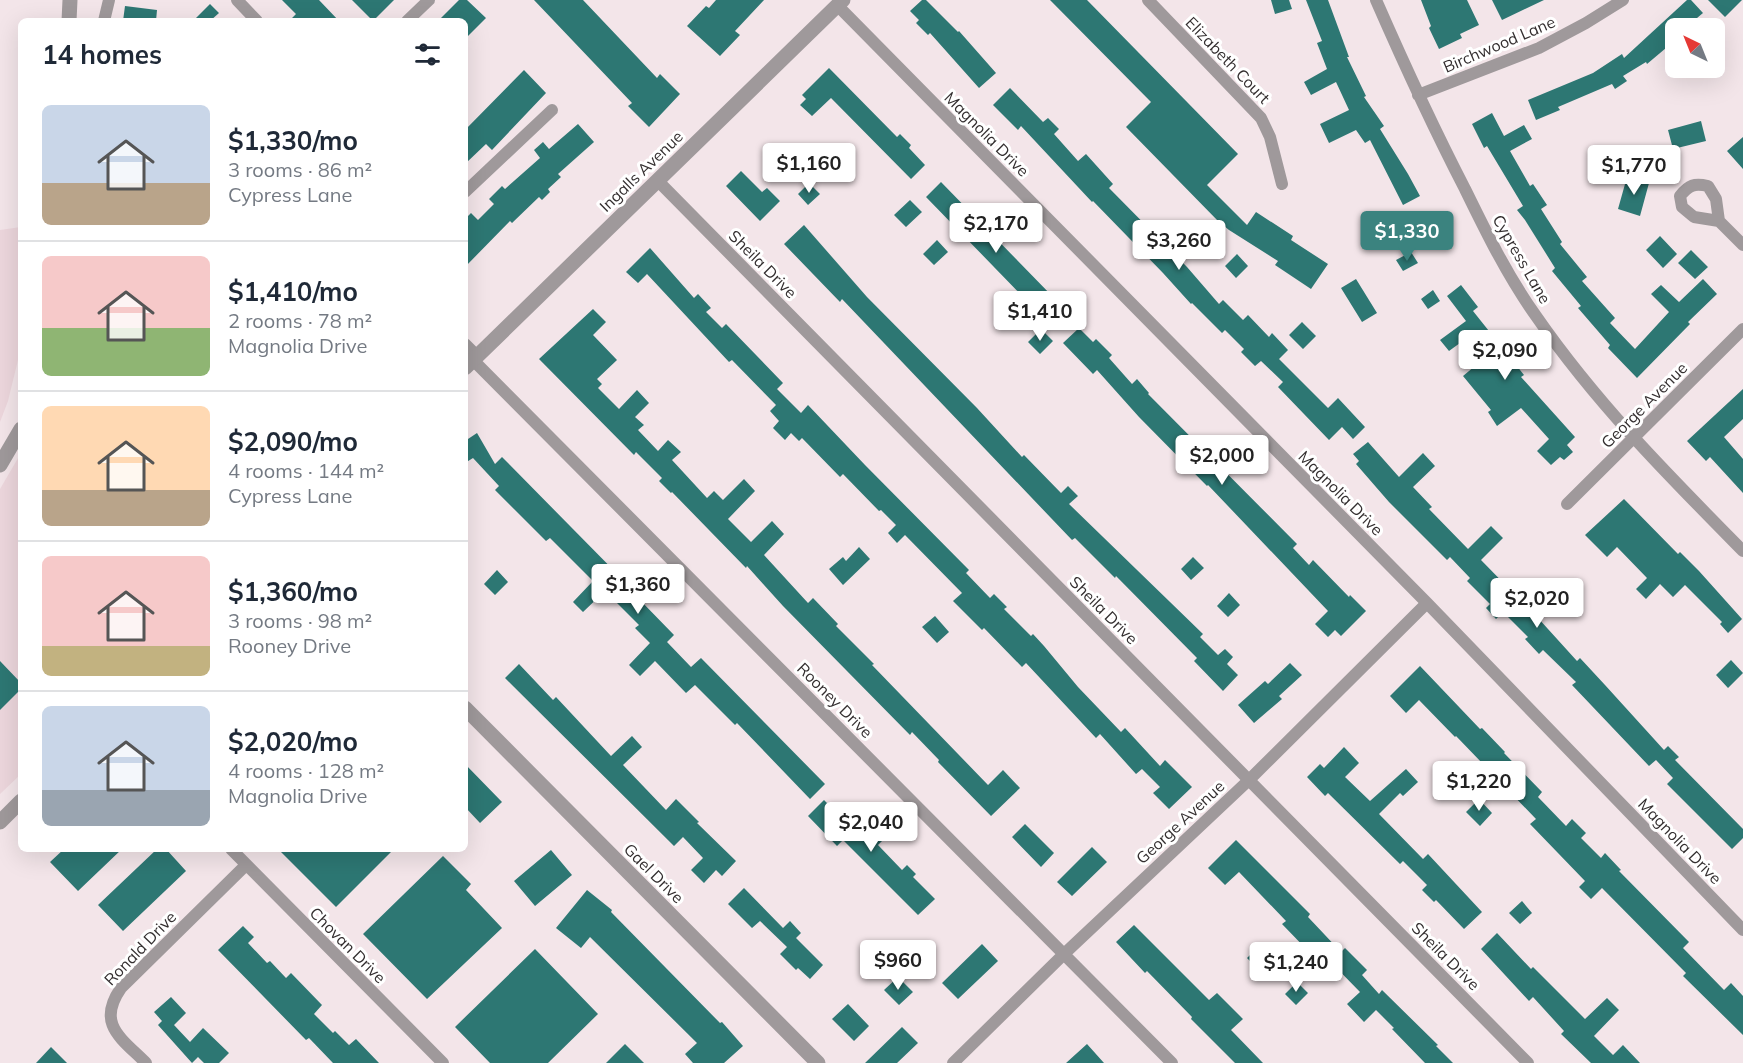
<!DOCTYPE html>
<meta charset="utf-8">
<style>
:root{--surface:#fff;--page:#f6f6f7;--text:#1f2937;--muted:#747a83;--line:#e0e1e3;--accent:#3b837f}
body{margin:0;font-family:Mulish,sans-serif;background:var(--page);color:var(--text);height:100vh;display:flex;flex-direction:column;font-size:22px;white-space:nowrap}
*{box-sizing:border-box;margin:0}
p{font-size:20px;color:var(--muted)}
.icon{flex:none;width:33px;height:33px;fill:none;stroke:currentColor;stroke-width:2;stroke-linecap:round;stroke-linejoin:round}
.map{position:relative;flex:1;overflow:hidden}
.details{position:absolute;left:18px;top:18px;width:450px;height:834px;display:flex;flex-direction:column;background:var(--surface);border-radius:9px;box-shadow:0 6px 24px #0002}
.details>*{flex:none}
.needle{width:39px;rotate:317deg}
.fabs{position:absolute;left:1665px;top:18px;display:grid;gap:12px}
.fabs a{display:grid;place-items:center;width:60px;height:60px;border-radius:9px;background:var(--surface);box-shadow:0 6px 24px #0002;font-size:30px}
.price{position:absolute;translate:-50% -51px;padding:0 14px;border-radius:6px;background:#fff;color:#222;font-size:20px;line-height:39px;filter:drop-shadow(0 2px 3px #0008)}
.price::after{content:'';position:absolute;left:50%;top:36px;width:18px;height:14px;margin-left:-9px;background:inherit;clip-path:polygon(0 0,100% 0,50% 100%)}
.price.selected{background:var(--accent);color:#fff}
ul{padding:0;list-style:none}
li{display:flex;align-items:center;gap:18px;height:150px;padding:0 24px}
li+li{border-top:2px solid var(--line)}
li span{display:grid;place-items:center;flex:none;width:168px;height:120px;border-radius:9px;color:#555}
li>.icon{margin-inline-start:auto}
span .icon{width:72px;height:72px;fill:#fffc;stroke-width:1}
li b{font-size:26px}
h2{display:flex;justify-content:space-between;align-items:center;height:72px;padding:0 24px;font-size:26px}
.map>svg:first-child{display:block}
.built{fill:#ecd6dc}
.building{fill:#2d7773}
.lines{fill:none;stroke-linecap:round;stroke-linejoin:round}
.minor{stroke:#9f999b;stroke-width:12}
.tertiary{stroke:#9f999b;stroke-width:15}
.labels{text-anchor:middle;stroke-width:6;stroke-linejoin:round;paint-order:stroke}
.street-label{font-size:16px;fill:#332e2f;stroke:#fff}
</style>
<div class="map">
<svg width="1743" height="1063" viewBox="0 0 1743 1063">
<rect width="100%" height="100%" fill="#f3e5e9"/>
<!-- built -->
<path class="built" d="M21,227V320L18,360L8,401L0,422V230Z
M21,453V774L0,794V489Z"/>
<!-- building -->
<path class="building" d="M282,0H319L339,21H289L296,14Z
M352,0H394L373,21Z
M459,0H467L486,18L465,39V21H438Z
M534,0H583L657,78L660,74L680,94L649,127L628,106L632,103Z
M716,0H764L735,31L740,35L720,56L687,26L706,6L709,8Z
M922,0H926L958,32L959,31L996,73L979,88L930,33L928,35L916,23L919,20L910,11Z
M1050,0H1087L1238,154L1207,185L1247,225L1256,212L1293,236L1291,240L1328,264L1311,289L1275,265L1278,261L1229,230L1218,221L1126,127L1151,102Z
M1271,0H1289L1292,9L1275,14Z
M1306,0H1328L1349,57H1347L1366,96L1364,97L1384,126L1380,129L1408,174L1420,196L1403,205L1370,140L1365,143L1356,130L1329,143L1320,124L1349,110L1336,82L1311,95L1304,82L1327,69L1317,43L1322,41Z
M1421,0H1467L1479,25L1460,34L1462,38L1439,49L1429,28L1431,26Z
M1492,0H1544L1502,20Z
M1687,0H1691L1703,13L1685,28H1676V37L1666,48L1647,64L1646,62L1623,76L1627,81L1615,89L1612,84L1558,107L1560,110L1536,120L1528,100L1593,73L1622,54L1624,58Z
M1708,0H1742L1725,17Z
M210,4L219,13L210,21H193Z
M125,6L157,10L156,21H123Z
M829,68L897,137L900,134L911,145L909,148L925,165L911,179L831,98L812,116L800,105L806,99L802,95Z
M524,70L546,93L492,150L486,144L465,164V130Z
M1010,88L1043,122L1048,118L1059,129L1054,134L1078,161L1086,154L1113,184L1109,188L1187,267L1219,304L1223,300L1243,320L1248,315L1269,337L1272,333L1288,350L1279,359L1328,408L1338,398L1365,427L1353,439L1342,427L1329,440L1278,387L1283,382L1261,361L1255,366L1241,352L1244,349L1225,330L1222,333L1192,303L1191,304L1163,273L1093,201L1092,202L1021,126L1018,130L993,105Z
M1492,113L1504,136L1524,125L1532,139L1510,151L1530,186L1533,184L1547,205L1541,209L1562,242L1560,244L1587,277L1582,281L1615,318L1610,323L1635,349L1669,312L1651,294L1661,285L1679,302L1703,279L1717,294L1688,322L1690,324L1637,378L1608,348L1610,345L1578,308L1581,306L1552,271L1555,268L1525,220L1517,210L1523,206L1487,146L1484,148L1472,124Z
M1701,121L1706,141L1673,149L1668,130Z
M578,124L594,142L558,174L561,177L548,189L550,192L542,200L539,197L512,223L510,221L465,267V219L471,213L478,220L494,204L489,199L502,186L505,189L540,158L534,150L543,142L549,149Z
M1743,137V169L1727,151Z
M741,171L762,192L767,188L780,201L760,221L726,186Z
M1627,177L1649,183L1640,216L1618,209Z
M941,182L1054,298L1050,302L1061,313L1046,328L1026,306L1029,303L926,197Z
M809,183L820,194L808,205L798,194Z
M910,200L922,212L906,227L894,215Z
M1385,218L1392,233L1377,240L1370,224Z
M804,225L867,297L977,408L1022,457L1024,455L1061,493L1068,486L1078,496L1069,504L1203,634L1200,637L1218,655L1225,649L1233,657L1227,664L1238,675L1223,691L1194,661L1197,658L1116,576L1115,578L1075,538L1072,540L842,299L840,302L784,244Z
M1660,236L1677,254L1663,268L1646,250Z
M937,240L948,252L934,265L923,254Z
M650,248L694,298L698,294L711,308L706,312L722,328L726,324L783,383L777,389L801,413L808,405L865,465L969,570L966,573L990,598L994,594L1007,607L1004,609L1031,636L1033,634L1044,646L1078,687L1121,732L1125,728L1160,766L1165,760L1192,787L1169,809L1153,793L1160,787L1142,769L1136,774L1100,734L1096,738L1026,663L1022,667L984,628L982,630L953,601L962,593L905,535L897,543L888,533L896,525L881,510L879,511L843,474L840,477L802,438L799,441L791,433L785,440L773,428L779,421L770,411L776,405L732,360L729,362L647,274L638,283L626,272Z
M1691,250L1708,267L1695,279L1678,263Z
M1411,252L1418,263L1403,271L1396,260Z
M1237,254L1248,266L1236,278L1225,266Z
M1356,279L1377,313L1362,322L1341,288Z
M1461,285L1478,307L1473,311L1524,375L1521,377L1575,437L1567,445L1573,452L1564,460L1560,457L1551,465L1537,451L1549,439L1521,408L1497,426L1488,412L1491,410L1463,376L1487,356L1471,335L1449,351L1440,340L1466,321L1447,296Z
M1433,290L1440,301L1428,309L1421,299Z
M593,309L606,322L593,335L617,360L597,379L602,384L598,388L619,409L637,390L649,403L635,417L644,425L638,430L658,451L668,440L681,452L672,460L707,498L714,491L723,500L744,479L755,491L728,519L751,542L772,521L784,534L764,555L808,603L813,598L838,624L836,626L874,664L872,665L988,785L1003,770L1020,788L991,816L938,762L939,760L912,732L910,735L783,606L747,566L746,568L672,492L671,493L659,481L662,478L636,452L634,455L539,359Z
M1302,322L1316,336L1303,349L1289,335Z
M1079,328L1093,342L1096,339L1112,355L1109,358L1132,384L1137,379L1149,393L1148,394L1297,544L1293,548L1309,565L1313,560L1349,597L1350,595L1366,611L1341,636L1335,630L1328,637L1315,624L1328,611L1208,485L1207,486L1139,417L1097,370L1093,374L1063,343Z
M1041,329L1053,341L1040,354L1028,342Z
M1743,389V419L1724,437L1743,459V493L1710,457L1706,461L1687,441Z
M477,433L495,464L502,457L639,596L638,598L674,635L667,642L691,667L701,658L825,784L810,799L737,723L735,725L695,685L686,693L655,661L640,676L629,665L650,643L635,628L639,625L605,591L583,612L573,602L593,581L550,538L546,541L495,490L499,486L473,458L465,463V441Z
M1368,442L1399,477L1423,453L1435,466L1413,487L1432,507L1429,509L1468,549L1491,526L1503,538L1481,560L1527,607L1556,582L1566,593L1538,618L1577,661L1580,658L1605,685L1664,750L1668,746L1679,757L1675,760L1743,829V838L1732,849L1667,784L1673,778L1656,760L1649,766L1572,685L1576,682L1543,650L1539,654L1525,639L1528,637L1503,612L1496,619L1486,608L1490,604L1467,581L1470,578L1450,557L1447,560L1389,502L1356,464L1359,461L1353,454Z
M1624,499L1678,554L1680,552L1699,571L1742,619L1728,633L1720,624L1722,622L1685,585L1673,597L1660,584L1646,599L1636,589L1647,578L1617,547L1607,557L1585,535Z
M859,547L870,559L843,585L829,569L843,557L846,561Z
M1193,557L1204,568L1191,580L1181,569Z
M497,570L508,582L495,595L484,584Z
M1229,593L1240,605L1228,617L1217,606Z
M935,616L949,632L937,643L922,627Z
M1731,660L1743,673L1728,688L1716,675Z
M0,661L21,683V689L0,710Z
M1290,663L1302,675L1279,696L1282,699L1254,723L1238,705L1265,681L1268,684Z
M519,664L553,700L556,697L611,756L632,736L642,747L623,765L666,810L676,799L699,822L697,823L736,861L722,876L716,870L704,883L691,870L703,858L683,837L674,846L505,678Z
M1420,666L1480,729L1482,728L1505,752L1504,753L1542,792L1538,797L1566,826L1572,819L1586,833L1581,838L1601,858L1605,853L1621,870L1619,871L1689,942L1683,948L1724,990L1731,983L1743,996V1035L1683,976L1686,973L1602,888L1591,899L1579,887L1585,881L1530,824L1536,819L1456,736L1455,737L1419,700L1406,713L1390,696Z
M1344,747L1359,763L1345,777L1370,801L1406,769L1418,782L1403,796L1400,793L1379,814L1423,859L1428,854L1482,912L1464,929L1436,900L1434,902L1422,890L1427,885L1403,861L1400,864L1328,793L1325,796L1307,777L1320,764L1324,768Z
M465,764L502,802L480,823L465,807Z
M1479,799L1492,813L1480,826L1466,812Z
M824,800L838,814L847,805L882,841L878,845L902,870L907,865L916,874L913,877L935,899L918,915L843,840L837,846L808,816Z
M1025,824L1054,853L1041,867L1012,837Z
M1236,840L1310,914L1308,917L1341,952L1345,948L1367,970L1362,975L1379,994L1382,990L1438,1045L1436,1046L1453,1063H1425L1392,1029L1394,1028L1376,1010L1364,1022L1347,1004L1360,992L1317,948L1311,954L1282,924L1286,921L1239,872L1225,885L1208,868Z
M1092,847L1107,862L1072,896L1057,882Z
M64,849H122L78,891L50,862Z
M157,849H166L186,871L123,931L98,905Z
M278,849H394L336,907Z
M551,850L572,875L535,906L514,881Z
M443,856L471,884L466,890L502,928L427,999L363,934Z
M744,888L783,928L790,921L801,933L796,938L823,965L810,979L798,968L796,970L780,954L787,947L760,921L752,928L728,904Z
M587,890L612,910L611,912L720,1023L722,1022L743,1046L724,1063H693L685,1054L697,1043L590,937L581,948L556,928Z
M1522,901L1532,913L1520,924L1509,913Z
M1134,925L1209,1000L1217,993L1243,1019L1231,1030L1263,1063H1235L1191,1019L1192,1017L1147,971L1145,973L1116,942Z
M243,926L254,937L248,943L267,963L270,961L286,978L291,973L322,1005L314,1014L333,1033L335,1031L349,1045L356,1039L379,1063H333L309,1038L306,1040L218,950Z
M1497,933L1531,969L1533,967L1585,1019L1607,998L1619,1010L1594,1036L1613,1055L1623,1045L1640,1063H1591L1561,1034L1564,1031L1533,997L1529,1001L1481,949Z
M982,944L998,961L958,999L942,983Z
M1259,946L1271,958L1259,970L1247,958Z
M535,949L598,1014L548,1063H490L455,1027Z
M898,977L913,992L899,1005L884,990Z
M1297,982L1308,993L1296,1005L1285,994Z
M171,997L186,1013L174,1025L190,1042L203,1028L229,1053L219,1063H204L198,1057L192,1063L158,1025L162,1021L154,1012Z
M848,1004L869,1026L854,1041L832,1019Z
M902,1027L918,1043L897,1063H865Z
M625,1044L644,1063H606Z
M1087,1044L1104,1063H1066Z
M51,1047L67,1063H36Z"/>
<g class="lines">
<!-- minor -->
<path class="minor" d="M237,0L257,21
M1148,0L1261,118L1270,137L1282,184
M1376,0C1404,64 1433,127 1465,189C1486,232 1508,277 1536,316C1597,404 1669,476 1743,551
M837,5L1427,603L1743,930
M104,21L109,0
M407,21L429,0
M1418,95L1539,48L1586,23L1623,0
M658,181L1528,1063
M465,192L552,110
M1719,221L1716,199L1708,186C1694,183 1689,185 1680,196L1682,207L1694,217L1719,221L1743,245
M465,344L477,356
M473,360L1172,1063
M1567,504L1743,329
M231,849L443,1063
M146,1063C121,1038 96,1024 121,988L246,865
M953,1063L1064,954L1249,780L1427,603"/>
<!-- tertiary -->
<path class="tertiary" d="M69,21L70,0
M465,368L843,0
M0,465L21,429
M465,708L818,1063
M0,822L21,801"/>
</g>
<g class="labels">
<!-- street labels -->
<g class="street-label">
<text transform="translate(1499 44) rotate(-23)" y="6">Birchwood Lane</text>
<text transform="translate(1228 60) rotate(46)" y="6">Elizabeth Court</text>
<text transform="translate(987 134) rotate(45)" y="6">Magnolia Drive</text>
<text transform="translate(641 171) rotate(-44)" y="6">Ingalls Avenue</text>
<text transform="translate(1522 259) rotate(60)" y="6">Cypress Lane</text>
<text transform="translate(763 264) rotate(45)" y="6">Sheila Drive</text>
<text transform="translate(1644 405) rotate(-45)" y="6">George Avenue</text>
<text transform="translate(1341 493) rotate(45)" y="6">Magnolia Drive</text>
<text transform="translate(1104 610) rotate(45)" y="6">Sheila Drive</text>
<text transform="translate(835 700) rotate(45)" y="6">Rooney Drive</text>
<text transform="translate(1180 822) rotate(-43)" y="6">George Avenue</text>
<text transform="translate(1680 841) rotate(46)" y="6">Magnolia Drive</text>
<text transform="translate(654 873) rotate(45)" y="6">Gael Drive</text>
<text transform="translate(348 945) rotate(45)" y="6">Chovan Drive</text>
<text transform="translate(140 948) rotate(-46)" y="6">Ronald Drive</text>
<text transform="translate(1446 956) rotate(45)" y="6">Sheila Drive</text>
</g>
</g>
</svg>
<div class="fabs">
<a><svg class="needle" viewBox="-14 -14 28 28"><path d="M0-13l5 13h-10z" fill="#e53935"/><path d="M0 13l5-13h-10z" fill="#747a83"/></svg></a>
</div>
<b class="price" style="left:809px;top:194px">$1,160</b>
<b class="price" style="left:1634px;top:196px">$1,770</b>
<b class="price" style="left:996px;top:254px">$2,170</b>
<b class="price selected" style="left:1407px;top:262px">$1,330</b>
<b class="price" style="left:1179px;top:271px">$3,260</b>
<b class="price" style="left:1040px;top:342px">$1,410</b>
<b class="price" style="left:1505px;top:381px">$2,090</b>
<b class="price" style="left:1222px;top:486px">$2,000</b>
<b class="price" style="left:638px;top:615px">$1,360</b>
<b class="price" style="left:1537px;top:629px">$2,020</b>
<b class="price" style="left:1479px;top:812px">$1,220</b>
<b class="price" style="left:871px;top:853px">$2,040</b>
<b class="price" style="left:898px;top:991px">$960</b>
<b class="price" style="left:1296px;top:993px">$1,240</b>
<section class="details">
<h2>14 homes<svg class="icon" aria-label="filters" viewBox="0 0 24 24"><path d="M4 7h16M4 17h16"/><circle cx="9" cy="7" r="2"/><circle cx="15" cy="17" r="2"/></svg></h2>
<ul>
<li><span style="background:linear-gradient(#c9d6e8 65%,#b9a48a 0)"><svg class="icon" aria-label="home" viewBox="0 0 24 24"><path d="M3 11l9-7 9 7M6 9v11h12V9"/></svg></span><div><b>$1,330/mo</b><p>3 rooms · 86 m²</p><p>Cypress Lane</p></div></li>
<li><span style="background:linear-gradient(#f6c9c9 60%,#8fb573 0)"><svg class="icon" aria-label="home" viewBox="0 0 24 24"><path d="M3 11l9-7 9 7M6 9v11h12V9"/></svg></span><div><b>$1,410/mo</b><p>2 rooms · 78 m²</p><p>Magnolia Drive</p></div></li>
<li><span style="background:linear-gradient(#ffd9b3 70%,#b9a48a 0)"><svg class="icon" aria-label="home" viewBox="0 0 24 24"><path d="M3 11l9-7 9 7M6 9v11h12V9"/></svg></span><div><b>$2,090/mo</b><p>4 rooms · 144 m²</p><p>Cypress Lane</p></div></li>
<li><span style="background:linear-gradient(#f6c9c9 75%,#c2b280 0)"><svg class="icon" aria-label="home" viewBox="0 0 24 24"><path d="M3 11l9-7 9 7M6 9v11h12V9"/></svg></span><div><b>$1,360/mo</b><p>3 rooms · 98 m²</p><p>Rooney Drive</p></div></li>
<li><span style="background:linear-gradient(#c9d6e8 70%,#9aa5b1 0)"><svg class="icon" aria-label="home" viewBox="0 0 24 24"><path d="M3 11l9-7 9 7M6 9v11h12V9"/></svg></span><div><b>$2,020/mo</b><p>4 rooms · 128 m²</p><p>Magnolia Drive</p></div></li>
</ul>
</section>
</div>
